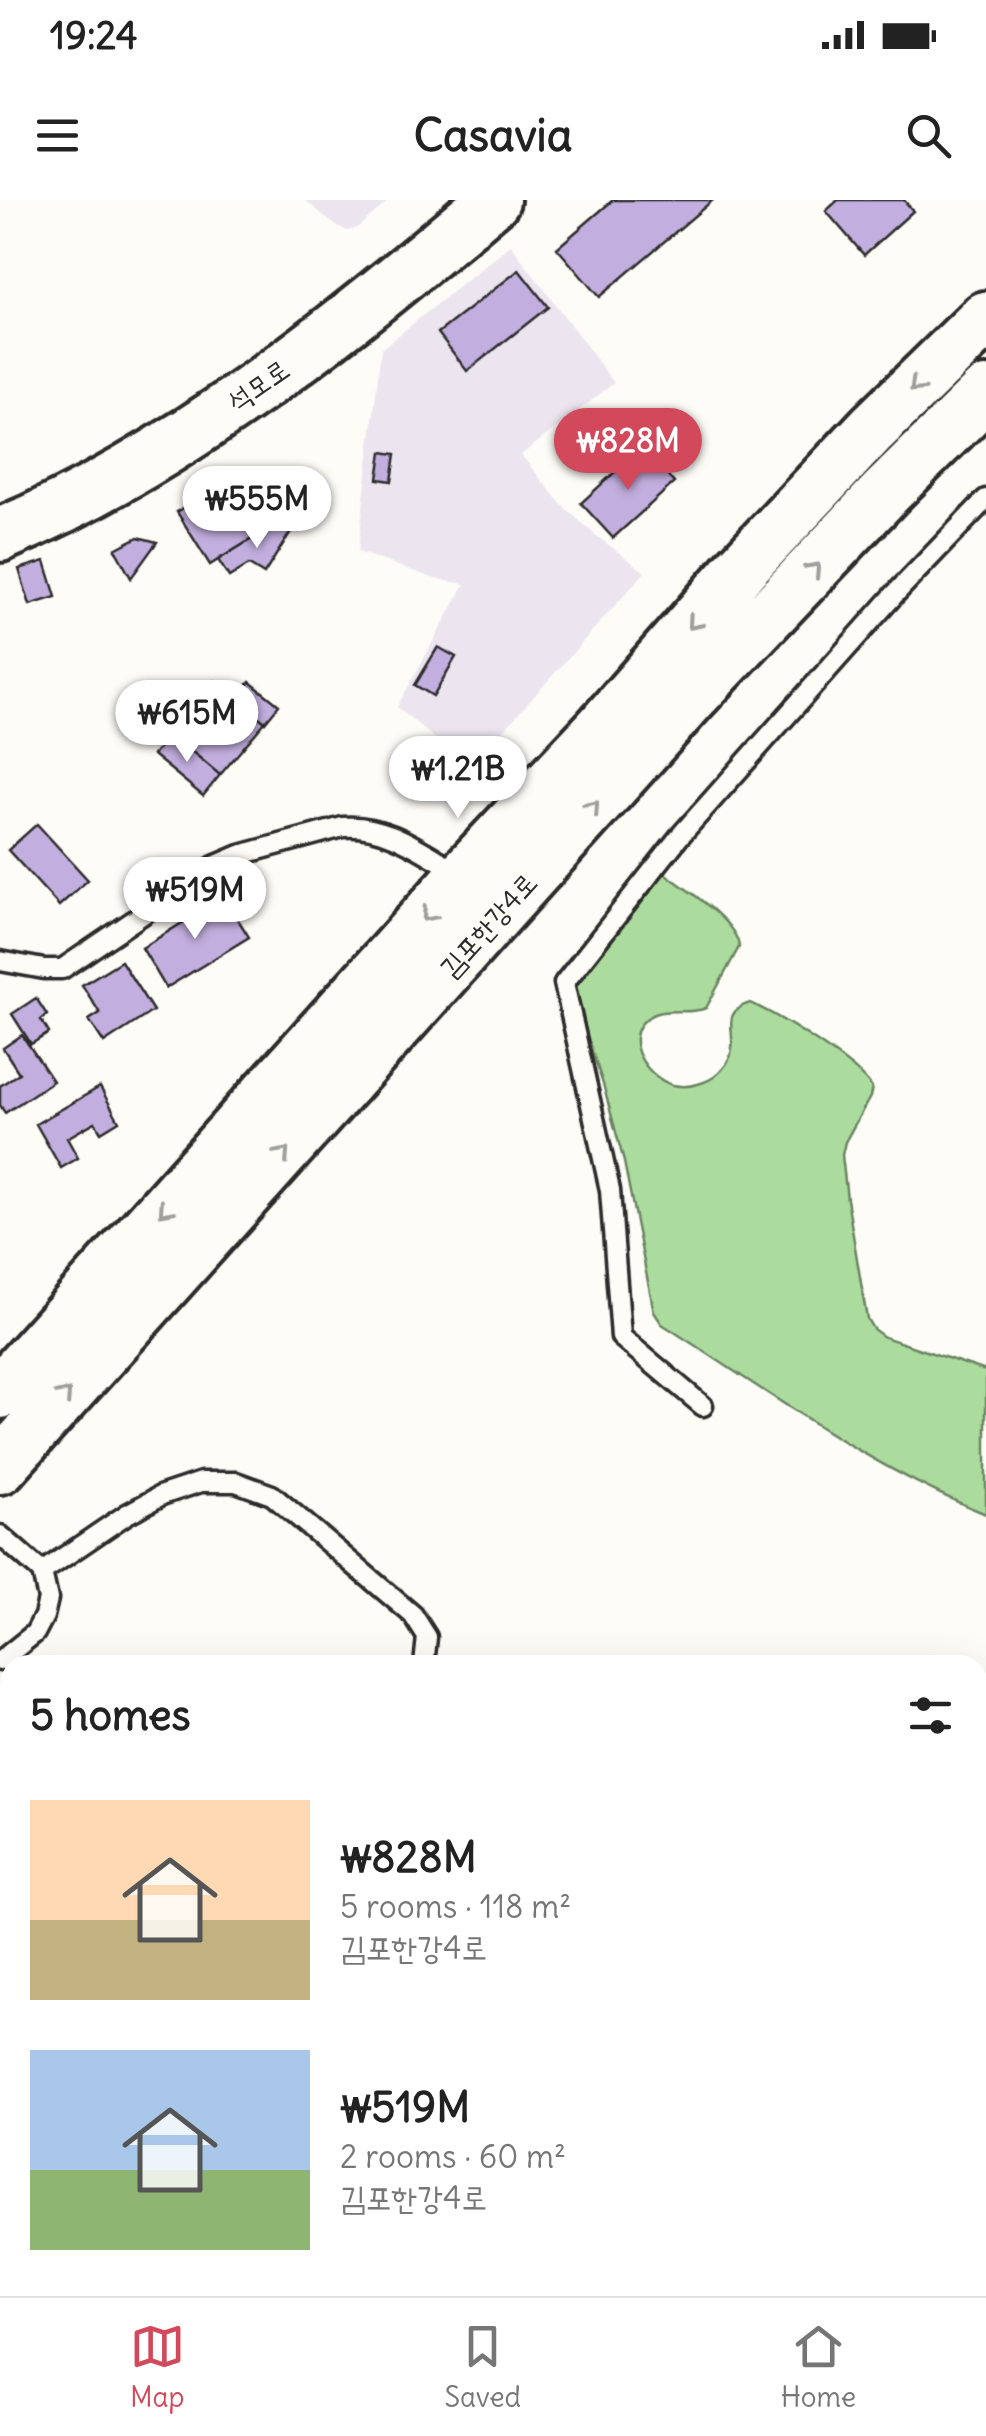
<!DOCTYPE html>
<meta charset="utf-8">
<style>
:root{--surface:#fff;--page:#f2f2f2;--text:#222;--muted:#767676;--line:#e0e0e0;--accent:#d1495b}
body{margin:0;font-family:Delius,"Poor Story",sans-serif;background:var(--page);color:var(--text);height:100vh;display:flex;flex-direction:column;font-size:38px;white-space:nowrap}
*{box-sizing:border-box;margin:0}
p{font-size:32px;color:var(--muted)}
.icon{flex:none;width:55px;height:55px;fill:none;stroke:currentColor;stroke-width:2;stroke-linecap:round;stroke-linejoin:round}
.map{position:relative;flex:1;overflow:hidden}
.sheet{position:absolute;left:0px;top:1455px;width:988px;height:642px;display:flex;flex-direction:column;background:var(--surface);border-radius:30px 30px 0 0;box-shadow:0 10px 40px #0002}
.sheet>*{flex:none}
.price{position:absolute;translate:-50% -85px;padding:0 22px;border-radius:35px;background:#fff;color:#222;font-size:32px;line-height:65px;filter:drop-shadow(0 2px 5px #0008)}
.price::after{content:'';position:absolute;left:50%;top:60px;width:30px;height:22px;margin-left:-15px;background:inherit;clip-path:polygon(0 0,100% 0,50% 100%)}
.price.active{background:var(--accent);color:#fff}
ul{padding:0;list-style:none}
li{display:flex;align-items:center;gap:30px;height:250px;padding:0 30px}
li span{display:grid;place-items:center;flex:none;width:280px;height:200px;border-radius:0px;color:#555}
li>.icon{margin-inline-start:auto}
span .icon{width:120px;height:120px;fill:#fffc;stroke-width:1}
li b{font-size:42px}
h2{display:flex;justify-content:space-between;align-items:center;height:120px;padding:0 30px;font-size:42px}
.status{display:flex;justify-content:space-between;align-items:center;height:70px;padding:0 50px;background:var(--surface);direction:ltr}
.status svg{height:28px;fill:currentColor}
header{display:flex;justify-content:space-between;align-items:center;height:130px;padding:0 30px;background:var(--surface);font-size:45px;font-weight:800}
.tab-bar{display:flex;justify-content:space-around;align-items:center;height:140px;border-top:2px solid var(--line);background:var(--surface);font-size:28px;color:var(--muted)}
.tab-bar a{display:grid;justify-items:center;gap:5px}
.tab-bar .active{color:var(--accent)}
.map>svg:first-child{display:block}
.built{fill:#ece5f0}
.green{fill:#abdc9d;stroke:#6b8464;stroke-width:2.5}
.building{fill:#c3afdf;stroke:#2b2b2b;stroke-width:2.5}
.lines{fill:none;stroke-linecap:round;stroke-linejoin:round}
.lane-casing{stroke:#2b2b2b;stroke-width:25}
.secondary-casing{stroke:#2b2b2b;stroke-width:60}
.lane{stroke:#fdfcf7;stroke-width:18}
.secondary{stroke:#fdfcf7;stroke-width:52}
.oneway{stroke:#9e9e9b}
.labels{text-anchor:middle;stroke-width:8;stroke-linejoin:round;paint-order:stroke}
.street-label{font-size:28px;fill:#2b2b2b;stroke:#fdfcf7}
</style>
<div class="status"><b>19:24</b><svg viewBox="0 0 49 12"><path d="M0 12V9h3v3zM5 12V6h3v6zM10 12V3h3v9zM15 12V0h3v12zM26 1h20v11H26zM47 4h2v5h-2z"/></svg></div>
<header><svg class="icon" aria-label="menu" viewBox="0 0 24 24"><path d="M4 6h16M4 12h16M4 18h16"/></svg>Casavia<svg class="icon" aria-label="search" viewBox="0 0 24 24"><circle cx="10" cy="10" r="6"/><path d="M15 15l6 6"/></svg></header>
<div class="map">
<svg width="986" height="2096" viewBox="0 0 986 2096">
<rect width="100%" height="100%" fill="#fdfcf7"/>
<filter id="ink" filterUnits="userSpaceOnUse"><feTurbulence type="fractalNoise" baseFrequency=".01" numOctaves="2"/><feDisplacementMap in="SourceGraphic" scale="20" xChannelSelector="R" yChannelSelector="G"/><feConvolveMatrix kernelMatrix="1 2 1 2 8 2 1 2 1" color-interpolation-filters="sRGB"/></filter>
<g filter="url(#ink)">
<!-- built -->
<path class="built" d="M305,0H390L357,28L347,31L334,24Z
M511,45L614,183L521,255L562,305L594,334L645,372L470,568L397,507L465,384L436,379L358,352L381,149Z"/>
<!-- green -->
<path class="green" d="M653,670L663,672C684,688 737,721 739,747L706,808C687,816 662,805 646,819C621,840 647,878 673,885C682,887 694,886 704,882C718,877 731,863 732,848C734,827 722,812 750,803C778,815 857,864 872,888L870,897L845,942L842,955L847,999L867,1119L873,1129L884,1137L986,1171V1314C870,1268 767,1191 662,1124L654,1112L624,962L603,884L570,784Z"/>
<!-- building -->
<path class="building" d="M613,0H713L599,97L557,48Z
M838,0H904L913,11L864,55L826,11Z
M519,70L548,107L467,171L438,133Z
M642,247L674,283L613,338L581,303Z
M382,252L396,254L392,281L378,279Z
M246,269L279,322L210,365L177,312Z
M279,322L292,330L264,374L249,365L229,377L218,360Z
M138,337L157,342L131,378L115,349Z
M45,361L56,397L30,405L19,369Z
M438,447L456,457L433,496L415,485Z
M215,481L265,522L220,575L171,534Z
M250,482L279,505L265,522L236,498Z
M171,534L220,575L203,596L153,555Z
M37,624L88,680L59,706L8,650Z
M224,697L249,737L166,788L142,748Z
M121,761L153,811L104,843L89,820L100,813L82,785Z
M36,798L47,815L41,820L49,833L31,844L12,814Z
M22,835L53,881L5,913L0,905V886L19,873L3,848Z
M100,887L119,921L101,932L95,922L67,938L78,958L61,968L36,924Z"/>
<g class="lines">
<defs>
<path id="lane" d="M0,761L44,769H62L214,666L240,655L343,627C386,623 423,652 460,673
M703,1206L621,1137L610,990L564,783L679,637L895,394L986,299
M0,1335L42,1372L48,1399L44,1416L35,1433L0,1461
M42,1372L127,1314L162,1295L201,1282H236L272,1295L413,1415L427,1437L424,1465
M0,1904L10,1910
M517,2088L525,2096"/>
<path id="secondary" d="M0,335C180,260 345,126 493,0
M0,1192L464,675L600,530L743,366L872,229L986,118
M0,1267L694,494L885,293L986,193"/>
</defs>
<!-- lane casing -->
<use href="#lane" class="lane-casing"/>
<!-- secondary casing -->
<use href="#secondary" class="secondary-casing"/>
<!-- lane -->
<use href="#lane" class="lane"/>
<!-- secondary -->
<use href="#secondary" class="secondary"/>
</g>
<!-- one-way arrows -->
<defs><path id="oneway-chevron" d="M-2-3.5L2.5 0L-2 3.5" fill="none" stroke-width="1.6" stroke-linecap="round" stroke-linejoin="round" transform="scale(2.5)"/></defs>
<g class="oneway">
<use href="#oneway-chevron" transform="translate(916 186) rotate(136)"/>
<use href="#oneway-chevron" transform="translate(814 369) rotate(-47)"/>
<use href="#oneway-chevron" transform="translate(694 423) rotate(131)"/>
<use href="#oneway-chevron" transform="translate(593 607) rotate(-48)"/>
<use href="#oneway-chevron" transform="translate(428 715) rotate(132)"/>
<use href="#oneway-chevron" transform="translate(283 954) rotate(-48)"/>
<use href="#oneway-chevron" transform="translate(165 1010) rotate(132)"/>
<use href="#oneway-chevron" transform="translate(65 1195) rotate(-48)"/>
</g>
</g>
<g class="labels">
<!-- street labels -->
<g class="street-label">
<text transform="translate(258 185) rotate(-35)" y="10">석모로</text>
<text transform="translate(488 725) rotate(-48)" y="10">김포한강4로</text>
</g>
</g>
</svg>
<b class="price active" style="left:628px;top:293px">₩828M</b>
<b class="price" style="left:257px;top:351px">₩555M</b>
<b class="price" style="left:187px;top:565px">₩615M</b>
<b class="price" style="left:458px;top:621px">₩1.21B</b>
<b class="price" style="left:195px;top:742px">₩519M</b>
<section class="sheet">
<h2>5 homes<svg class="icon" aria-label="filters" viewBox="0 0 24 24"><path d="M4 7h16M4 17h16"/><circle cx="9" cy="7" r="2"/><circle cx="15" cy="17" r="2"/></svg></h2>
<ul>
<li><span style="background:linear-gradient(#ffd9b3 60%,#c2b280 0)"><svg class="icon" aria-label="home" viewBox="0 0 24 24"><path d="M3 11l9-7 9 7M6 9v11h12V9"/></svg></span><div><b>₩828M</b><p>5 rooms · 118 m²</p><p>김포한강4로</p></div></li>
<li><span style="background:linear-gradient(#a9c7e8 60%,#8fb573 0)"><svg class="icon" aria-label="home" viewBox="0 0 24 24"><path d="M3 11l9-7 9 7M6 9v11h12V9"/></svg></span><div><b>₩519M</b><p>2 rooms · 60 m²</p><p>김포한강4로</p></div></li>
</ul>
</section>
</div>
<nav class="tab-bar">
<a class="active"><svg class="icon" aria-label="map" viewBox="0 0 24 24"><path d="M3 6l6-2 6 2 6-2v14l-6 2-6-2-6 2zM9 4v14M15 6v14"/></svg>Map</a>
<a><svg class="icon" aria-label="saved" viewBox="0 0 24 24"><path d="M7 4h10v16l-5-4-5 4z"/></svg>Saved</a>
<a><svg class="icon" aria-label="home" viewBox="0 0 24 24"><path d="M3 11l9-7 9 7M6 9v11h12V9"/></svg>Home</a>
</nav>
